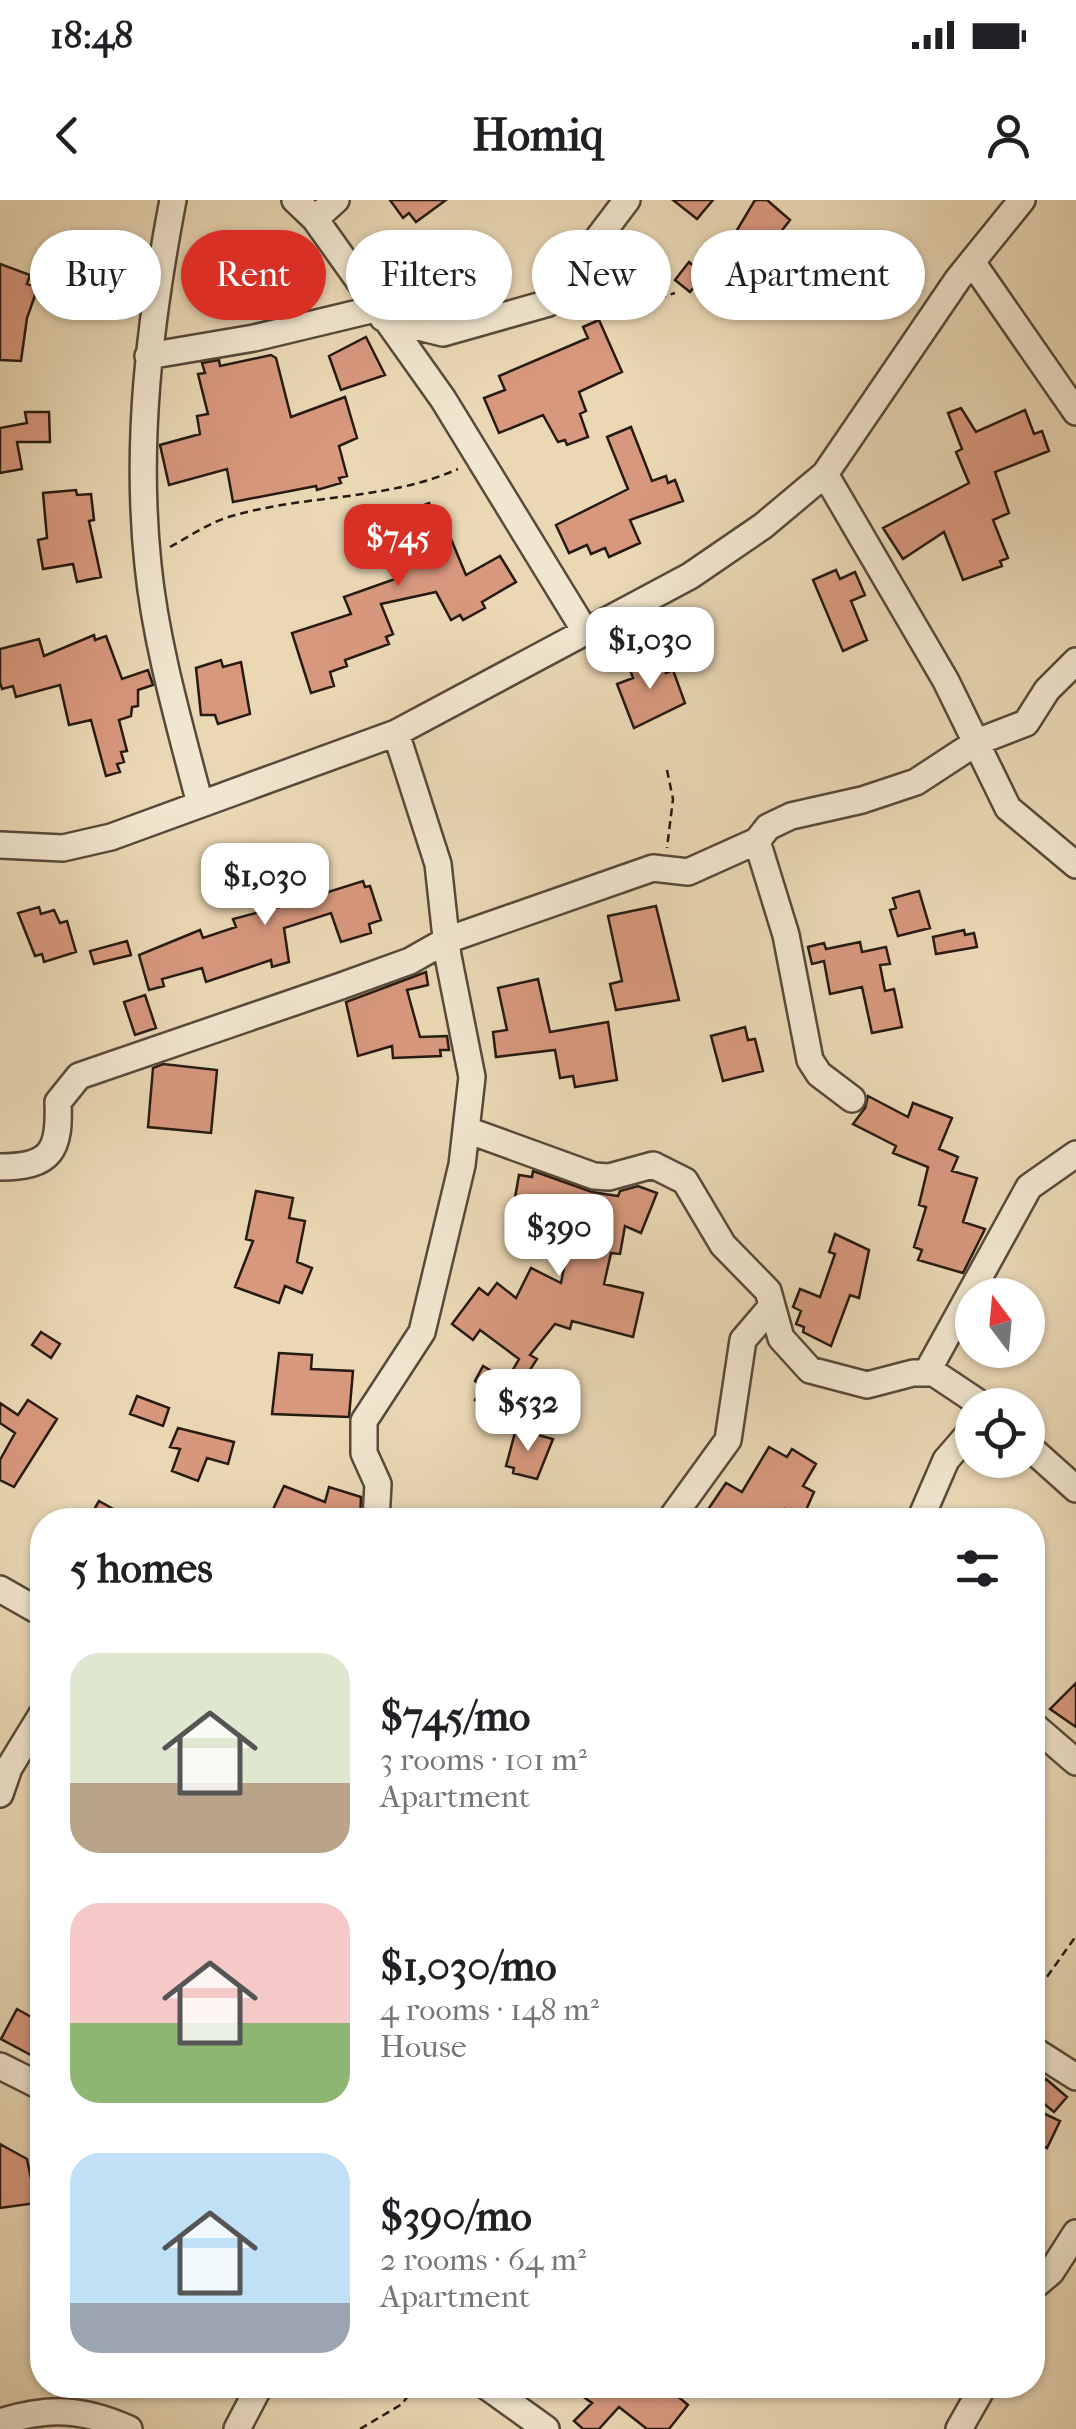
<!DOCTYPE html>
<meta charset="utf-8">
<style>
:root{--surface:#fff;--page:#f6f6f6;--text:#202124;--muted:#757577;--accent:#d93025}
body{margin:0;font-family:"IM FELL French Canon",serif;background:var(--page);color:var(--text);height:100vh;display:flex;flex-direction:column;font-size:38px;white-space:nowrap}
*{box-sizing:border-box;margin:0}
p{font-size:32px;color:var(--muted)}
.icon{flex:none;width:55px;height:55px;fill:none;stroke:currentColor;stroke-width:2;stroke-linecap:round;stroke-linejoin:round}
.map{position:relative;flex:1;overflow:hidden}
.sheet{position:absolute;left:30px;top:1308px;width:1015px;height:890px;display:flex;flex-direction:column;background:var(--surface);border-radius:40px;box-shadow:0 2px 8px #0004}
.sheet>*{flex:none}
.hud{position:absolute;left:30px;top:30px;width:1018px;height:90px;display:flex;gap:20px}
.needle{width:65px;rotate:344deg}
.fabs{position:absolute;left:955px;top:1078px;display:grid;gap:20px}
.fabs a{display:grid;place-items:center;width:90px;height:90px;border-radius:50%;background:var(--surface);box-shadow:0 2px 8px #0004;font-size:50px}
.price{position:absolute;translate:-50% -85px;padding:0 22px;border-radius:20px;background:#fff;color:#222;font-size:32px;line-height:65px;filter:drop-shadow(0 2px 5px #0008)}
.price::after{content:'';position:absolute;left:50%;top:60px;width:30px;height:22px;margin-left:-15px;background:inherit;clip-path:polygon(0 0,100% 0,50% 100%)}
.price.active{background:var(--accent);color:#fff}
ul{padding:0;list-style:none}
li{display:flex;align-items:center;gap:30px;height:250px;padding:0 40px}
li span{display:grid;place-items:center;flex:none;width:280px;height:200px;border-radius:30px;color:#555}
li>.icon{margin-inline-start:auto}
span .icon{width:120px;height:120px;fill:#fffc;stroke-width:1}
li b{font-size:42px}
h2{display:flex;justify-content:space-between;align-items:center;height:120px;padding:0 40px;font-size:42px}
.tag{padding:0 35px;border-radius:45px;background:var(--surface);box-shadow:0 2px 8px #0004;font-size:35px;line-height:90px}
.tag.active{background:var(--accent);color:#fff}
.status{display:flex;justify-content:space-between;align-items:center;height:70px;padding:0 50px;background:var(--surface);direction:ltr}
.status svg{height:28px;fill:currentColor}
header{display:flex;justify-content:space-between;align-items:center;height:130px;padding:0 40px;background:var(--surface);font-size:45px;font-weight:700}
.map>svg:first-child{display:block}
.building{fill:#d8987e;stroke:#261b12;stroke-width:2.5}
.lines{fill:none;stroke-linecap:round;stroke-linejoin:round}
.minor-casing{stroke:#574a3b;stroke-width:30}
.path{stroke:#261b12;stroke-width:2.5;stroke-dasharray:8 5;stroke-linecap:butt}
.minor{stroke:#f1e6cf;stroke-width:25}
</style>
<div class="status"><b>18:48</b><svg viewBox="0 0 49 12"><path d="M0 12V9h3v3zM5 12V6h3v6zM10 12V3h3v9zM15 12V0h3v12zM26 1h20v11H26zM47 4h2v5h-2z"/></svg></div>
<header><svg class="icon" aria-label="back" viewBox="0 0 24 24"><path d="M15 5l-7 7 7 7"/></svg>Homiq<svg class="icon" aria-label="person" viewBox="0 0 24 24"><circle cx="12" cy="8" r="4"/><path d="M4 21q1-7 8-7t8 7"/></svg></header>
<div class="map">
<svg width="1076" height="2229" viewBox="0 0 1076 2229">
<rect width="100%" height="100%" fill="#ead8b5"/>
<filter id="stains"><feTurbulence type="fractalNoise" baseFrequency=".002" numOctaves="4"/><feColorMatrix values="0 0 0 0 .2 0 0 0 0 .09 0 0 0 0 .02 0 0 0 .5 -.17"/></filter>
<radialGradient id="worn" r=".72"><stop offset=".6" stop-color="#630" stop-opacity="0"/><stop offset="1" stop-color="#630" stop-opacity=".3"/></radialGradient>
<!-- building -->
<path class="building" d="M390,0H446L416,22L409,13L403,18Z
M673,0H713L697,19Z
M755,0H767L790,20L777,37L789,46L781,57L797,69L780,91L725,50Z
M485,42L493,59L486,63L490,71L464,83L452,58Z
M689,62L704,75L690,92L675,80Z
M0,64L30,75L27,84L38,87L27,118L21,161L0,160Z
M599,120L622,172L579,192L586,211L580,214L588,237L567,245L565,240L558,242L543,215L499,233L484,198L505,190L499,176L588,138L583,127Z
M366,137L385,175L341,190L329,156Z
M271,155L276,158L291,217L345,197L357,238L339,246L347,276L339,278L341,283L317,290L316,286L233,302L227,269L169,285L160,245L200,234L197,216L208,214L198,174L205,173L202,163L219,160L220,166Z
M961,208L976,232L1025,210L1034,234L1042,231L1049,251L995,272L1009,313L993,320L1008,358L1000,361L1002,366L963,380L944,332L903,359L883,328L969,283L956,252L962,249L948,213Z
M25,212H49L50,242H17L22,269L0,273V228L27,223Z
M631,227L652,281L666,276L668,283L675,280L683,301L630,320L640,343L609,357L605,348L591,354L587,345L569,353L556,325L628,289L607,237Z
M76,290L77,295L91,294L94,320L89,321L101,377L77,382L73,364L43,369L38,340L47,338L43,293Z
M429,303L432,310L438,308L466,375L500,356L516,382L482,402L485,408L463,420L460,415L451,420L436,392L381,404L393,434L386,437L389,444L345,460L347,466L330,472L334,486L311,493L292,433L351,414L344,397L398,378L392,354L364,357L350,327L369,321L367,314L388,307L391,318Z
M836,370L840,379L855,372L865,395L851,401L867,440L843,451L813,380Z
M94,435L95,440L106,436L122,479L148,470L153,485L138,490V506L132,507L131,516L119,520L127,551L121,552L124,562L117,564L120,572L106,576L91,520L69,525L60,485L16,497L13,486L2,489L0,482V449L39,439L44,456Z
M660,456L666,473L673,470L685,503L634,528L617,484L633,478L629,467Z
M221,460L223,467L241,462L250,514L218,524L215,515H201L196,468Z
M305,648L322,694L363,681L365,687L370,686L381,720L369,724L371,733L341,742L331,713L284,728L289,762L272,767L271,760L206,782L202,768L162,779L164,786L149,790L139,755L200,730L203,738L236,727L233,719L290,704L277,666L286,663L283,656Z
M919,691L930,728L898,736L890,710L896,708L893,698Z
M656,706L679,800L616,810L610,784L622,781L608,716Z
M39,707L41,714L54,710L60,723L67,721L76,752L44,762L42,754L35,756L18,713Z
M964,730L965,735L974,733L977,747L936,754L933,737Z
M127,741L131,755L94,764L90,751Z
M860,742L862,752L886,747L890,764L880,765L885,791L894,789L902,827L872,833L862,787L830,794L824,761L812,764L808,747L824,743L826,749Z
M426,772L428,785L407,790L420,837L447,836L449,850H440L441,856L393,858L392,846L358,856L346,802Z
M538,779L550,832L608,822L617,880L575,887L573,876L560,878L555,850L496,857L493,832L507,830L498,788Z
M145,795L156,828L135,835L124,802Z
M745,827L748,840L755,839L763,871L723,881L711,836Z
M163,864L217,870L211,933L148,927L153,868Z
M868,896L908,917L913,903L952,918L939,949L958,957L952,971L977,978L963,1022L985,1029L963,1073L918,1060L922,1050L914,1047L926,1007L919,1005L928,967L893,953L896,946L853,924L865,908Z
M533,971L592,992L618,996L620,991L638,986L657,993L641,1033L625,1026L620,1054L611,1053L604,1084L643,1093L633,1137L572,1121L570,1129L555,1124L530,1155L537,1159L501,1215L475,1200L483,1186L475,1181L483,1166L507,1180L519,1159L480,1130L473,1140L452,1124L479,1088L488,1095L497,1083L516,1098L531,1068L561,1083L572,1027L518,1019L520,1010L513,1009L519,975L532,977Z
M256,991L293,998L289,1018L305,1021L297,1062L312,1068L302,1093L285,1086L279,1103L235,1087L253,1041L246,1039Z
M835,1034L869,1050L859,1098L850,1095L831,1146L803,1132L804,1127L796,1124L801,1111L793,1107L800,1089L820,1097L835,1054L829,1052Z
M41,1132L60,1144L51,1158L32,1145Z
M279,1153L312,1155L311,1169L353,1171L349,1217L272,1214Z
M137,1196L169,1208L163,1226L130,1214Z
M28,1200L57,1219L14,1287L0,1280V1260L15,1233L0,1223V1203L18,1215Z
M178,1228L234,1242L228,1264L207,1258L198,1281L172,1271L180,1249L170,1247Z
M516,1229L553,1239L537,1279L513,1273L514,1268L506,1266Z
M769,1247L787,1257L792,1249L816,1264L803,1286L814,1292L802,1319L785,1309L779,1320H707L711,1313L707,1311L726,1283L742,1292Z
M284,1286L325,1302L329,1287L361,1297L360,1320H268Z
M99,1301L133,1320H88Z
M1076,1483V1527L1050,1509Z
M17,1809L42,1823V1861L1,1839Z
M1032,1875L1042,1883L1046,1879L1067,1897L1054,1912L1032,1894Z
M1043,1913L1060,1921L1047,1948L1032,1941Z
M0,1944L27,1959L36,2003L0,2008Z
M567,2185H652L663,2194L668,2188L688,2205L669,2229H647L619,2207L599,2229H583L574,2221L592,2203Z"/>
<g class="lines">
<defs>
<path id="minor" d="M173,0C150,121 135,241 148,365C156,445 180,526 200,604
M295,0L315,19L443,199L585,431
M315,19L336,0
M972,62L1076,212
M383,118L443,133L549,103L627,0
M148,156L254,138L375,109
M825,274L946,481L1008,608L1076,665
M757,641L786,735L810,860L819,874L852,899
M0,645L63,648L111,637L396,533L690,376L763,326L825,274L958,79L1022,0
M467,930L594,976L609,977L653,965L685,981L723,1045L768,1091L781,1138L810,1170L867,1185L913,1173H934L982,1205
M0,967C52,967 60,950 58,902L79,876L341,786L410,761L447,740L653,668L688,672L757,641L768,627L791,616L862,600L916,582L977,542L1026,523L1047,490L1076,461
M927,1172L1029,987L1076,954
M1028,1246L1076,1289
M376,1320L378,1284L364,1253V1221L422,1132L462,965L472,877L448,756L438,664L396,533
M670,1320L728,1240L743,1140L772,1106
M920,1320L946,1260L972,1230
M0,1389L42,1413
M1032,1524L1076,1562
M0,1594L9,1568L42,1514
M1032,1849L1076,1877
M0,1866L42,1887
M1032,2088L1051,2072L1076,2033
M485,2185L546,2229
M0,2222C49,2207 82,2208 129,2229
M237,2229L260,2185
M959,2229L984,2185"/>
</defs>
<!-- minor casing -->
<use href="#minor" class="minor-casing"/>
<!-- path -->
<path class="path" d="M804,81C840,94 883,98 922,91
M570,107L613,113L675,93
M170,347C190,336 210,322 232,316C307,294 386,301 458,269
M667,570L673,599L667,648
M1032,1798L1076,1736
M360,2229L402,2204L416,2185"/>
<!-- minor -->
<use href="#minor" class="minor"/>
</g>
<rect width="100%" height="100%" filter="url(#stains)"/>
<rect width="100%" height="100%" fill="url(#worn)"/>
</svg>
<div class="fabs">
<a><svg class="needle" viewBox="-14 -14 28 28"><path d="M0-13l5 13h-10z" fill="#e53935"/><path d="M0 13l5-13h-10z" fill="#757577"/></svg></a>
<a><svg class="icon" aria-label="locate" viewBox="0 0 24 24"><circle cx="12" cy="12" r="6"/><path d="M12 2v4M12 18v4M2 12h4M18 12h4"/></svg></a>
</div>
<b class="price active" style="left:398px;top:389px">$745</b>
<b class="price" style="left:650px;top:492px">$1,030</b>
<b class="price" style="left:265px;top:728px">$1,030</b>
<b class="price" style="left:559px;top:1079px">$390</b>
<b class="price" style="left:528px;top:1254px">$532</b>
<div class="hud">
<a class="tag">Buy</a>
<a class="tag active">Rent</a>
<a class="tag">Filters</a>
<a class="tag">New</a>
<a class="tag">Apartment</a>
</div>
<section class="sheet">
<h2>5 homes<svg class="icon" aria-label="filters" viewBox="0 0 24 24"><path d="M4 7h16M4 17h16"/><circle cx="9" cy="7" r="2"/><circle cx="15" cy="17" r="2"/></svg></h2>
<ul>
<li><span style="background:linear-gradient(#dfe7d0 65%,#b9a48a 0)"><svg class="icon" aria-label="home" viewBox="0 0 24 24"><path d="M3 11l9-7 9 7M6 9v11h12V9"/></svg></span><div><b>$745/mo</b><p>3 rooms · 101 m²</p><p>Apartment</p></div></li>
<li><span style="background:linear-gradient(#f6c9c9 60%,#8fb573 0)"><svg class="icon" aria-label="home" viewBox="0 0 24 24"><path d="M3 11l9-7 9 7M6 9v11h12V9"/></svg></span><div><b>$1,030/mo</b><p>4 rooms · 148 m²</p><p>House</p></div></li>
<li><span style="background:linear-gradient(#bfe0f5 75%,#9aa5b1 0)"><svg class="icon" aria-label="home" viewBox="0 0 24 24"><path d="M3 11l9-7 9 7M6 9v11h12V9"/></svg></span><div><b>$390/mo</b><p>2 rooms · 64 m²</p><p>Apartment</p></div></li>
</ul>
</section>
</div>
